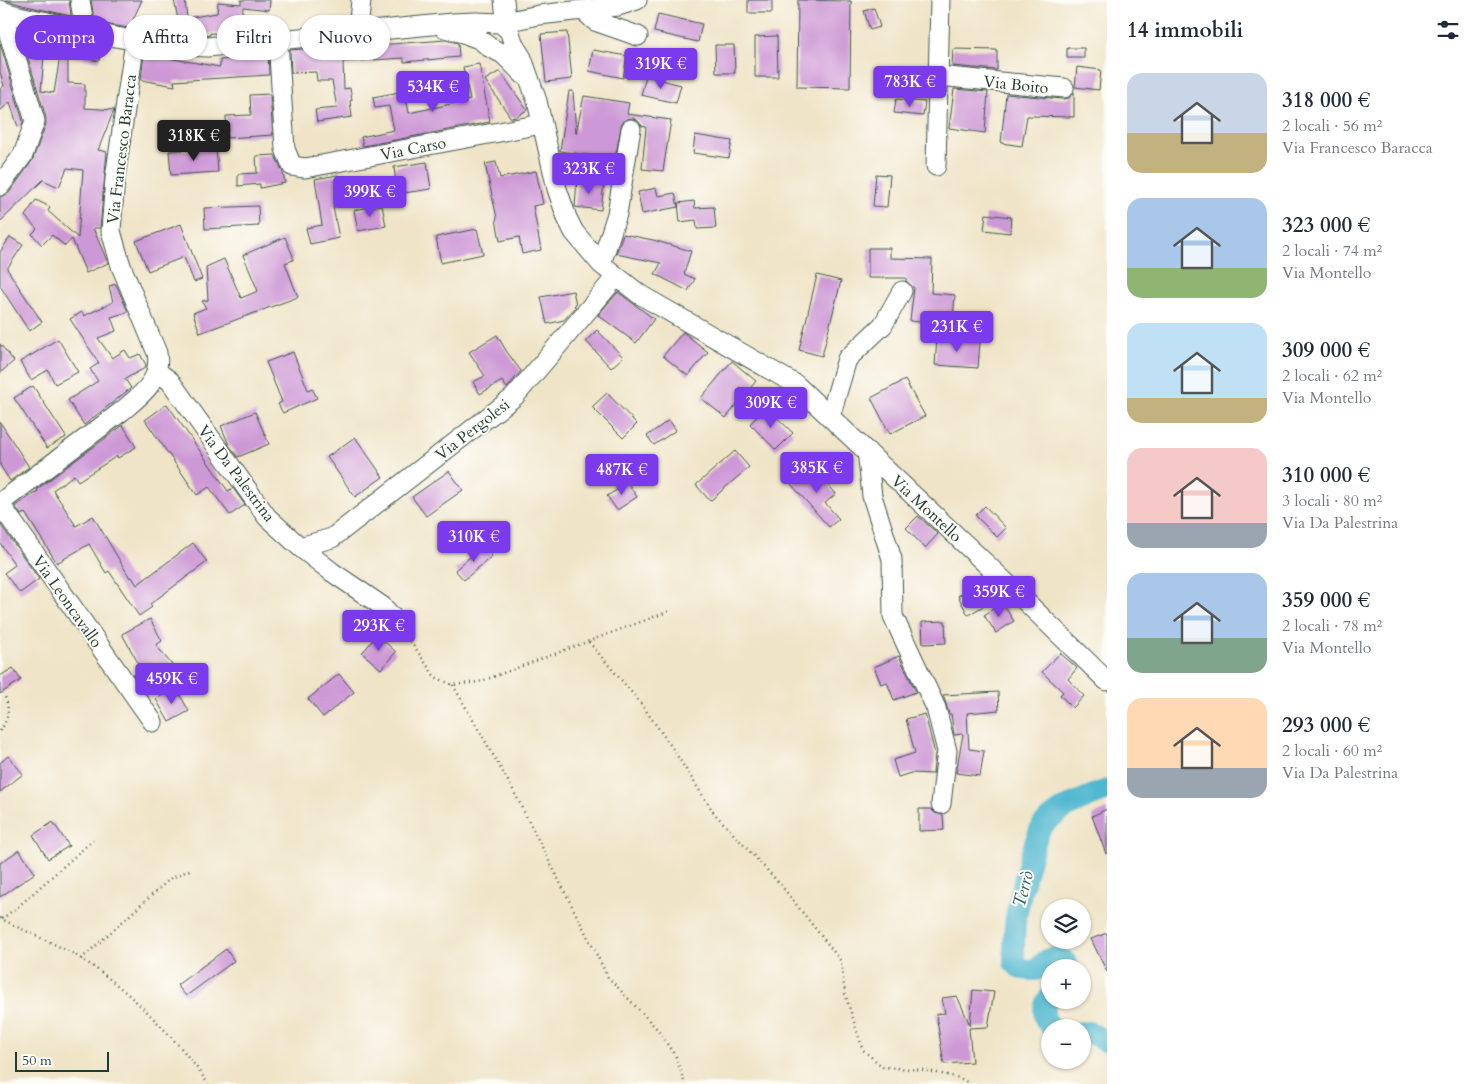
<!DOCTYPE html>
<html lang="it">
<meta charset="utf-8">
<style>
:root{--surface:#fff;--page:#f2f2f3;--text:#1f2937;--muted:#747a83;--accent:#7c3aed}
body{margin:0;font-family:Cardo,serif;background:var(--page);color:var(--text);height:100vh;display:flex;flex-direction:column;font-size:19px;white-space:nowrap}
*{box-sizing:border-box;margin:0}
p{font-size:16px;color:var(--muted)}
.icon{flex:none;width:28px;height:28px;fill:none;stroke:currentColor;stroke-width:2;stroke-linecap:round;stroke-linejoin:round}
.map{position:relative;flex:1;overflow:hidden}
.panel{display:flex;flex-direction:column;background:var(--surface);width:375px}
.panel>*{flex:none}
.banner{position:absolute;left:15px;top:15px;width:475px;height:45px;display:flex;gap:10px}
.fabs{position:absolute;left:1041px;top:899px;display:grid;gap:10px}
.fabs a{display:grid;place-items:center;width:50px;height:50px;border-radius:50%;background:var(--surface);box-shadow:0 1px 4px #0004;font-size:25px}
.scale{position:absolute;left:15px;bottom:12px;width:94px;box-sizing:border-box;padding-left:5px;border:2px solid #1f3d34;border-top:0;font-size:14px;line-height:18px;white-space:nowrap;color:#1f3d34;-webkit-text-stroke:4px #fdfcf7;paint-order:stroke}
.price{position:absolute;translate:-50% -42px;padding:0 11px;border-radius:5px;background:var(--accent);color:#fff;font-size:16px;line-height:32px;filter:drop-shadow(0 1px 2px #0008)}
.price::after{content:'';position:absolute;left:50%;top:30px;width:15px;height:11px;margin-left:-8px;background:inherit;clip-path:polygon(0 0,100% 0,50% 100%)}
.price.on{background:#222;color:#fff}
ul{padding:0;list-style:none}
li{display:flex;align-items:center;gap:15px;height:125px;padding:0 20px}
li span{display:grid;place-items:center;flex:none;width:140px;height:100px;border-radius:15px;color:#555}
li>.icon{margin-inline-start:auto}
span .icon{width:60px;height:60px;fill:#fffc;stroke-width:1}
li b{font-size:21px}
h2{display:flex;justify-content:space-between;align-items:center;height:60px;padding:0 20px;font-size:21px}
.tag{padding:0 18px;border-radius:22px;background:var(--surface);box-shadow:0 1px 4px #0004;font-size:18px;line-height:45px}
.tag.on{background:var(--accent);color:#fff}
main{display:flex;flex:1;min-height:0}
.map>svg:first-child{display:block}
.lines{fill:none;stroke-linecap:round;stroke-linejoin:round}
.river{stroke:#50b7cf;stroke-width:22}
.building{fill:#cd98d6}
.minor-casing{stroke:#3e564a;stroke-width:21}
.path{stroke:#3e564a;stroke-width:2.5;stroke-dasharray:1 4;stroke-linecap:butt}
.minor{stroke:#fff;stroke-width:19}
.labels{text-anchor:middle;stroke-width:4;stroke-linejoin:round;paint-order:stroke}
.street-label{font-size:16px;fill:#1f3d34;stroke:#fdfcf7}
.water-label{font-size:18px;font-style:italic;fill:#2e6262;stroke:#fdfcf7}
</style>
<main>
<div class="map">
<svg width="1107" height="1084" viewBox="0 0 1107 1084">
<rect width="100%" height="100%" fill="#fdfcf7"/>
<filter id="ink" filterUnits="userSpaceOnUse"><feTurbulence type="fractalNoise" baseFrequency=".02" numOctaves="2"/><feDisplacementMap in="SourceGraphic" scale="10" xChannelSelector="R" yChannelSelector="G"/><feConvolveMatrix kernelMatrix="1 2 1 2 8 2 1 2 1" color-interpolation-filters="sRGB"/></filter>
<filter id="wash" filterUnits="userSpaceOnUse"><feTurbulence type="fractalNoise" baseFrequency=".0096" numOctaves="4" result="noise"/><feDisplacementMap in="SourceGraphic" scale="20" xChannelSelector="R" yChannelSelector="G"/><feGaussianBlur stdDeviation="1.12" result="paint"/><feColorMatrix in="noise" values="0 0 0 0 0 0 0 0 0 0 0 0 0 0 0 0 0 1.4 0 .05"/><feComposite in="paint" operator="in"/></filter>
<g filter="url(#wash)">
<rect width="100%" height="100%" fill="#efe4c7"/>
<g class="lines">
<!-- river -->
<path class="river" d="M1069,968L1065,961C1049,955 1047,959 1036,970L1021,969L1014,962C1014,950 1014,937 1015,924C1017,908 1034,835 1043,825C1058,809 1087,797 1107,790
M1050,996C1042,1006 1041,1021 1054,1028
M1082,1032H1089L1107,1042"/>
</g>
<g id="blocks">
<!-- building -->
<path class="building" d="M5,0H69L71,16L22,5Z
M91,0H142L129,28L104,24L94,19Z
M174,0H185L187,18L217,13L218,2L241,4V0H270L269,10L243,7L241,32L224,34L210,33V35L204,36L181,34Z
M748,0H772V13H748Z
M798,0L851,1L850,88L797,87Z
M874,8L880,27L870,30L864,11Z
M658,14L702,24L698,42L654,32Z
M19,28L46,33L41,91L54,93L63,37L101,46L99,61L68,56V83L85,84V108L114,110L98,150L107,152L100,228H93L108,263L86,273L72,239L65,246L52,235L42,245L32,234L37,229L25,216L36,200L50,207L48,211L78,238L83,170L67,168L59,187L43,180L0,222V197L9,193L32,161L46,124V118Z
M567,32L572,79L546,82L541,34Z
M777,36L778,77H755V37Z
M446,40L458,43L459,57L404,62V58L343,62L344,89L350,88L352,100L350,101L352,117L317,122L315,110L337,108L332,81H317L316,72L291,73L290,50L317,48V51L349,49V47Z
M0,43L23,121L22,125L18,127L10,102L0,111V89L4,86L0,72Z
M715,45H734L735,73H716Z
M1067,48H1084V58H1067Z
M953,49L997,50V70L952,66Z
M593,50L627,56L623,78L589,71Z
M268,52L269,75L174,81L175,86L141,80L144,54L220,67V60L230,59V56Z
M479,64L490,122L363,146L361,137L394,130L389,106L375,108L373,97L405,91L409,113L470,100L463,67Z
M1077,67L1101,70L1099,90L1075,87Z
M500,71L527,110L516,117L511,118L485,80Z
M646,76L681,85L676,103L641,95Z
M954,89L988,92L985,133L949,128Z
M569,91H573L576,133L584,96L629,103L627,114L671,120L663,171L642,169L646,127L642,126L638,121L633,118L627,119L622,122L615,159L560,151Z
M1074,92V117L1027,116L1022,146L1001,143L1006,94L1063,99L1069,98Z
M270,94L273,135L227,138L226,116L251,115L250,95Z
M896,99L925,102L923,116L894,113Z
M695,135L732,141L729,158L693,153Z
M216,148L218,172L171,175L169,151Z
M275,155L283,173L285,183L260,188V184L238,186V174L257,173L256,156Z
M427,162L431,189L397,194L394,167Z
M496,162L500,178L536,171L543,204L533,206L541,250L522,254L519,237L500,241L496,219L497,218L485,164Z
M876,174L890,175L887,207L873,206Z
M338,175L343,205L333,207L339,238L310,244L306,228L322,225L315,179Z
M577,180L604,183L601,210L575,207Z
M656,188L658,196L675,193L678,207L642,214L638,192Z
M694,201L695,208L714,207L716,228L697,229L696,220L680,222L678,203Z
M382,205L386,226L358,231L354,210Z
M258,206L259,226L205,229L204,208Z
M986,214L1011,217L1010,233L984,230Z
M181,224L202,279L194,282L184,257L148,271L136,241Z
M477,229L483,254L441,263L436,237Z
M623,234L653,240L691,251L684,274L695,279L688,291L655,274L661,263L616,254Z
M10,237L23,245L7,269L42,322L29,331L0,286V252Z
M285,237L293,256V260L285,263L298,297L200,333L193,313L206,308L202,301L208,300L206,267L224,259L241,298L258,291L243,255Z
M868,248H890V258L932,259L931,293L955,295L953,320L930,318V323L910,321L914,288L906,281V278H868Z
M817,275L841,281L822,356L799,350Z
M116,284L128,312L111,317L116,331L98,338L112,358L125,350L130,358L140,354L146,365L145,368L125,379L131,388L84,425L68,400L98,381L90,369L99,363L70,319L82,312L84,316L113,302L109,286Z
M573,291L576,304L574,306L576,307L564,320L547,324L541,297Z
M618,292L654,319L636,343L598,315Z
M597,330L623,357L611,368L586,341Z
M683,332L708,352L688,376L663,356Z
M497,335L507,352L521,371L507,388L502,381L480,394L473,382L485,376L469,352Z
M937,338L980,342L978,368L935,365Z
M58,339L78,372L55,384L48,370L31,380L20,362Z
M0,344L14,361L0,373Z
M293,352L308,390L312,388L317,398L283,413L278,404L282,402L266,362Z
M732,361L756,381L726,418L701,398Z
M905,380L925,416L890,434L871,398Z
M33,386L66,437L47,448L14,398Z
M607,393L637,424L623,438L592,407Z
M167,404L228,491L233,488L245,505L230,515L209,487L197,495L145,420Z
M766,407L793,433L776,450L750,424Z
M255,412L269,444L238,457L229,445L221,426Z
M669,420L676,430L654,445L647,436Z
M0,422L29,467L10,481L0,465Z
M123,425L136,447L118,458L117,456L78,481L74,475L53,490L76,526L93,516L130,578L132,577L137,585L193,543L207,562L150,604L152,607L139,616L109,571L106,573L89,544L57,563L25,513L21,515L15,506L38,491L37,489Z
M355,437L383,477L355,497L327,457Z
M735,451L749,467L710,501L696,485Z
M813,466L836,494L825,503L839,519L829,527L791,484Z
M449,471L463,490L426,516L412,497Z
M628,483L637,497L617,510L607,496Z
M985,506L1006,528L997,537L975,515Z
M918,516L938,534L925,548L906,528Z
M0,524L39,579L20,593L4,573L15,565L0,543Z
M483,546L492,556L464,580L455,570Z
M976,585L987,604L968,615L958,596Z
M1002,603L1014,621L996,633L984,615Z
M150,619L162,641L156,645L172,665L144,688L134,675L142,670L122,634Z
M945,621L946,643L923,644L922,622Z
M377,635L396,652L381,669L362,653Z
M1060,653L1077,668L1068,679L1084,696L1073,708L1060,695L1063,692L1042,672Z
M899,656L916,692L894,700L887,682L881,684L874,667Z
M13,668L21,680L0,694V676Z
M339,674L354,692L323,717L308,699Z
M176,688L189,711L169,722L156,699Z
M998,692L999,710L967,713L969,749L984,751L980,776L956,773L963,734L954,735L951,714H949L943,695Z
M925,714L935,754L933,774L911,773L898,777L893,760L915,753L906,719Z
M8,756L23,774L0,792V763Z
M919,809H931L935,813L943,815L944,830L919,831Z
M1107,809V853L1106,854L1092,816Z
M53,822L69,846L48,859L33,835Z
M19,850L35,873L0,897V863Z
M1107,933V972L1091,939Z
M226,949L234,961L186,996L177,985Z
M973,990L994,992L988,1027L969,1028L972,1062L944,1064L936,1014L945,1013L942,998L957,996L970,1025Z"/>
</g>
</g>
<g filter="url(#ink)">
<use href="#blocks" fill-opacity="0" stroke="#3e564a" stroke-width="1"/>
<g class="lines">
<defs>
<path id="minor" d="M80,0L85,31
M504,0L507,28
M0,10C16,17 35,19 52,23C103,36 154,46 207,47L452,23L476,22L500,23L539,15L618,6L637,0
M584,11L595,21L638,36
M500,23L509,30L514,45L522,58L537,101L557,189L567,218L574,232L601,264L639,294L795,384L1017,593L1107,681
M445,28L463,33L481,40L489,47L503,54L524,75
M358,32L361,0
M278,40L285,149L292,166L305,168L542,124
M938,76L1064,88
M936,166L940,0
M0,186L23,155L35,121L2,11
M601,264L617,214L631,129
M158,372L170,381L267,517L300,547L332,572L382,606L397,622
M830,417L847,359L883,325L902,291
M867,451L872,496L892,559L893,616L936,708L947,751L941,804
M0,503L122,411C141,395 162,381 157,353L121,266L111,231L115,178L135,41
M0,504L153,722
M300,547L332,538L514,397L616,277"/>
</defs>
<!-- minor casing -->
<use href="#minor" class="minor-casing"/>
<!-- path -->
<path class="path" d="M405,633L435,677L453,685L479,682L670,611
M589,642L639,701L669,743L714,813L780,884L841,961L845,994L863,1050L883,1067L924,1070L960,1078L970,1084
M453,685L512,788L608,977L657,1029L676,1057L685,1084
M0,731C9,718 10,709 4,694
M0,918C24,931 49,941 72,953C119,980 179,1039 208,1084
M2,919L20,905L93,840
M81,959L171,878L190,870"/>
<!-- minor -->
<use href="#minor" class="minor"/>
</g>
</g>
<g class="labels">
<!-- street labels -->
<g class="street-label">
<text transform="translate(1016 84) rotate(6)" y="6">Via Boito</text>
<text transform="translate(413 148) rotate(-11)" y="6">Via Carso</text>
<text transform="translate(121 149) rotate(-83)" y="6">Via Francesco Baracca</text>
<text transform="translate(472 429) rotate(-38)" y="6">Via Pergolesi</text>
<text transform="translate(237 473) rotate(53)" y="6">Via Da Palestrina</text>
<text transform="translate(927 508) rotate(43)" y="6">Via Montello</text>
<text transform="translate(68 601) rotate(55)" y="6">Via Leoncavallo</text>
</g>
<!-- water labels -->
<g class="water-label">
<text transform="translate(1023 889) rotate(-76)" y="6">Terrò</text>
</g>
</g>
</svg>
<div class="fabs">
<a><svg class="icon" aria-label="layers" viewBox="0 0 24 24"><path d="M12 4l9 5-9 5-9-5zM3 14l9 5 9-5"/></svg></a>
<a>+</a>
<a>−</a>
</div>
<div class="scale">50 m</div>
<b class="price" style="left:661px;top:90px">319K €</b>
<b class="price" style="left:910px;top:108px">783K €</b>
<b class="price" style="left:433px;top:113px">534K €</b>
<b class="price on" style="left:194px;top:162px">318K €</b>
<b class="price" style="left:589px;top:195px">323K €</b>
<b class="price" style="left:370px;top:218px">399K €</b>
<b class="price" style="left:957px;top:353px">231K €</b>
<b class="price" style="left:771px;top:429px">309K €</b>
<b class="price" style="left:817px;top:494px">385K €</b>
<b class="price" style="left:622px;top:496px">487K €</b>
<b class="price" style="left:474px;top:563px">310K €</b>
<b class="price" style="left:999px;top:618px">359K €</b>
<b class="price" style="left:379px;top:652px">293K €</b>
<b class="price" style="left:172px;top:705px">459K €</b>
<div class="banner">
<a class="tag on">Compra</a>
<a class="tag">Affitta</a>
<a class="tag">Filtri</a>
<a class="tag">Nuovo</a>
</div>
</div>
<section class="panel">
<h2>14 immobili<svg class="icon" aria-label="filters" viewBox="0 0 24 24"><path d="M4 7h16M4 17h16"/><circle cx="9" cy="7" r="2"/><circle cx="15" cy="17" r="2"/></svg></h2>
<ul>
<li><span style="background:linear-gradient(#c9d6e8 60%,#c2b280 0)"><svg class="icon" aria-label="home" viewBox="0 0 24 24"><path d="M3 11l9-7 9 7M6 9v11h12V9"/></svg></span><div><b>318 000 €</b><p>2 locali · 56 m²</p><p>Via Francesco Baracca</p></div></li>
<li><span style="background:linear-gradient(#a9c7e8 70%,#8fb573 0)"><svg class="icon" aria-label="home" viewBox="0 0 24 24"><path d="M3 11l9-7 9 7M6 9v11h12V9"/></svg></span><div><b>323 000 €</b><p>2 locali · 74 m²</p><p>Via Montello</p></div></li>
<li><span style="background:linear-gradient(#bfe0f5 75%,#c2b280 0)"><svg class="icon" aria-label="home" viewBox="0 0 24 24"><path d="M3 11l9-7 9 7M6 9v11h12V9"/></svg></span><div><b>309 000 €</b><p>2 locali · 62 m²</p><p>Via Montello</p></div></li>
<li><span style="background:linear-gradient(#f6c9c9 75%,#9aa5b1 0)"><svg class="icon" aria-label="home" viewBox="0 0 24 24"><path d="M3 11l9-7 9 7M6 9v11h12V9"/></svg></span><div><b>310 000 €</b><p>3 locali · 80 m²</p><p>Via Da Palestrina</p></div></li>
<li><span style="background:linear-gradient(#a9c7e8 65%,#7fa58c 0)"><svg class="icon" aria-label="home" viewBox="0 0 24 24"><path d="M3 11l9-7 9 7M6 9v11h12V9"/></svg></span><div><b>359 000 €</b><p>2 locali · 78 m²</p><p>Via Montello</p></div></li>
<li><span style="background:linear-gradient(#ffd9b3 70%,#9aa5b1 0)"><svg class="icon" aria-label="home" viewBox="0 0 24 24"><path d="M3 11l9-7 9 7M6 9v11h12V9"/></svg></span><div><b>293 000 €</b><p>2 locali · 60 m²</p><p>Via Da Palestrina</p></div></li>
</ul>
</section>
</main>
